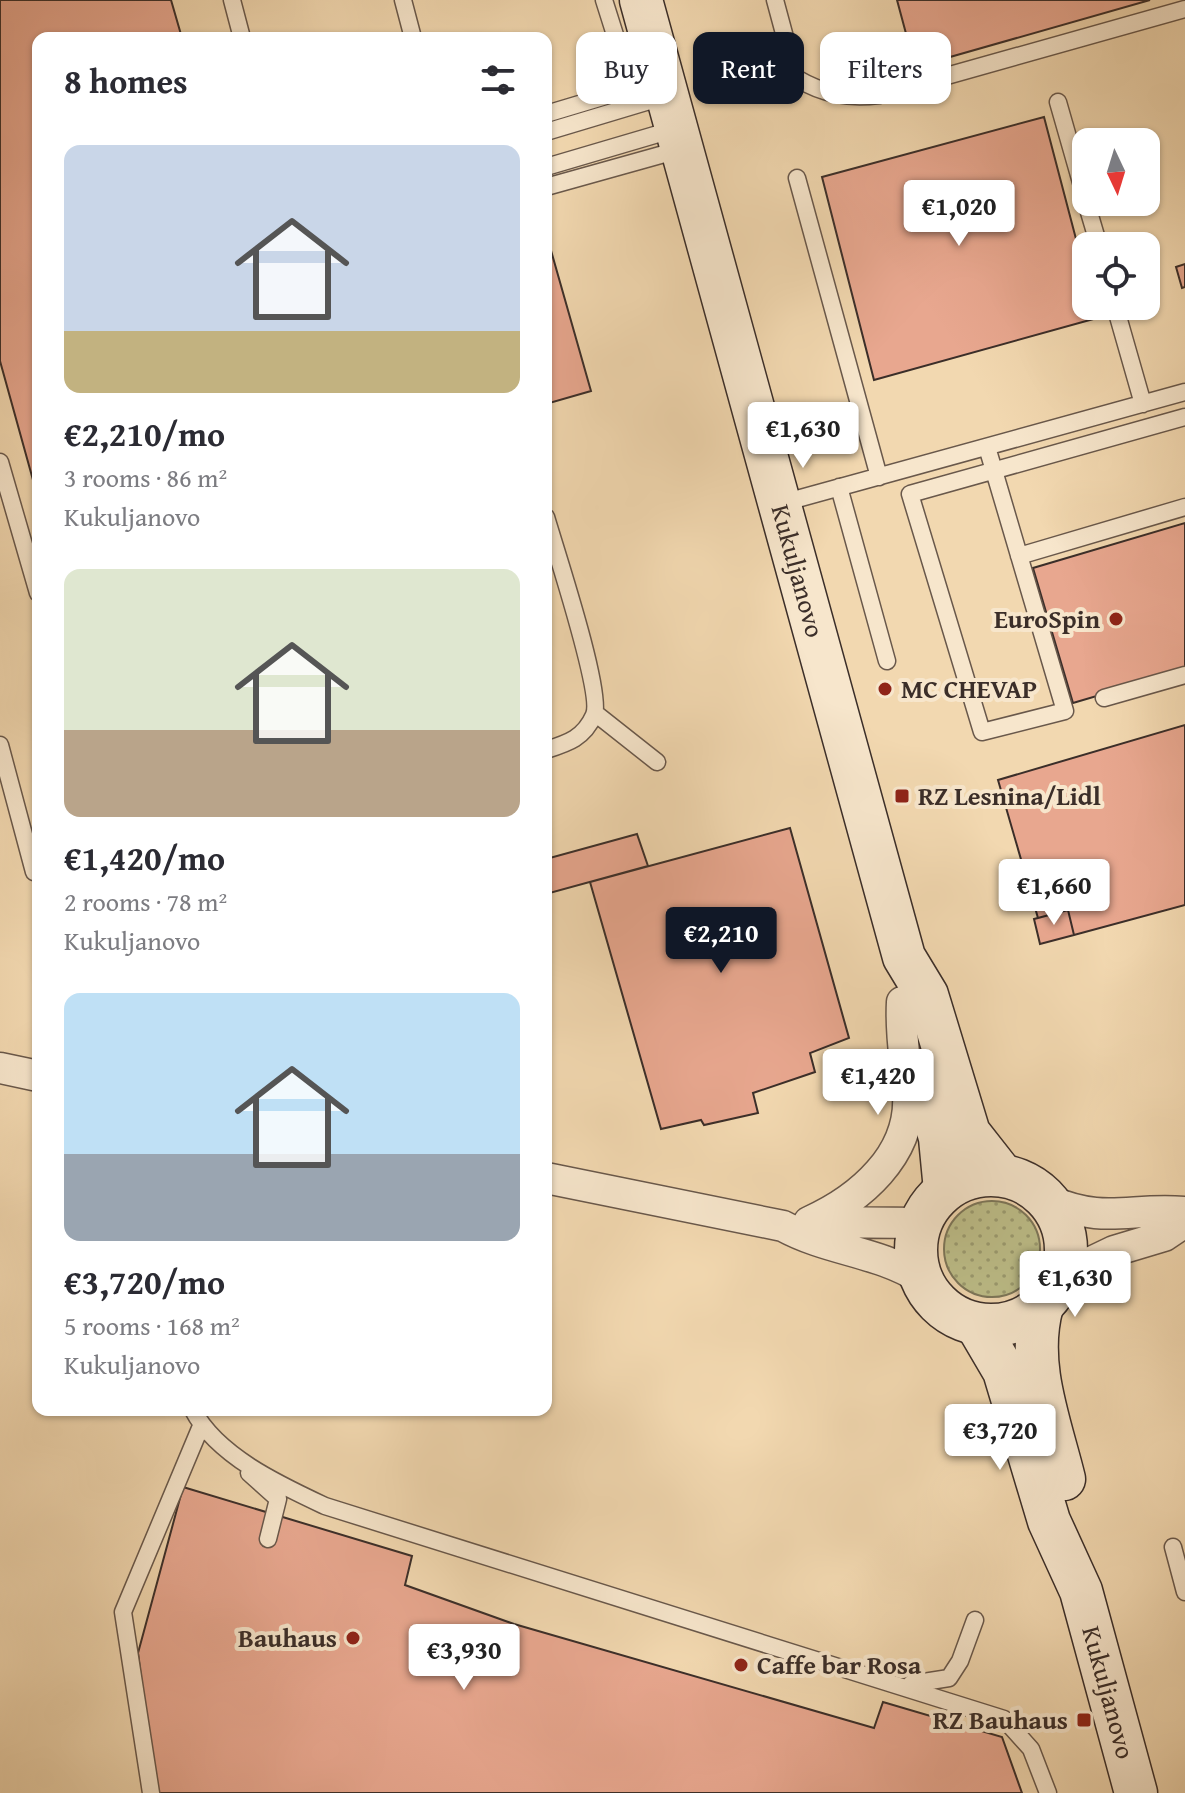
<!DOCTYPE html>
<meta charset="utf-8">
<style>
:root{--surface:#fff;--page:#f7f7f7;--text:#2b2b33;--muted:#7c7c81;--accent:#111827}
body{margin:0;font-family:"Gentium Book Plus",serif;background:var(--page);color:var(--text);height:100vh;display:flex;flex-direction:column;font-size:30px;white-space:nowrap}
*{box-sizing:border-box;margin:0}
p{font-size:26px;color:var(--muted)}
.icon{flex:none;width:44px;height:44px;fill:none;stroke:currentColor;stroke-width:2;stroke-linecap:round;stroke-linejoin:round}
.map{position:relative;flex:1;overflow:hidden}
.panel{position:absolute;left:32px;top:32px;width:520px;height:1384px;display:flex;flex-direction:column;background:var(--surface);border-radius:16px;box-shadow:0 2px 6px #0004}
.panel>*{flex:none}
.top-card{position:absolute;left:576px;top:32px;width:488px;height:72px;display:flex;gap:16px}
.needle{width:52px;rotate:176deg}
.buttons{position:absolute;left:1072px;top:128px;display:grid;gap:16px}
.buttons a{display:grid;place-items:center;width:88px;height:88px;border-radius:16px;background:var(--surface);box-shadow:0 2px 6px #0004;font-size:40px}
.price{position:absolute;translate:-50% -68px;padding:0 18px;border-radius:8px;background:#fff;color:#222;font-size:26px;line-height:52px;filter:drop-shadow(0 2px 4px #0008)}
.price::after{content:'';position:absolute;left:50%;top:48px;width:24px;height:18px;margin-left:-12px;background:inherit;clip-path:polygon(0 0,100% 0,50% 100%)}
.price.on{background:var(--accent);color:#fff}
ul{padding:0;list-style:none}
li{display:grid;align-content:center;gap:16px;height:424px;padding:0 32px}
li span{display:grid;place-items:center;height:248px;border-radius:16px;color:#555}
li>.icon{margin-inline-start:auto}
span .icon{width:144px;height:144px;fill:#fffc;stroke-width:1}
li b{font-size:34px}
h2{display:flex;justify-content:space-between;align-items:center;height:96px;padding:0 32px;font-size:34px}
.chip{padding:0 28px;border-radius:16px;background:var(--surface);box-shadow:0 2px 6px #0004;font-size:28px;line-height:72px}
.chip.on{background:var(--accent);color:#fff}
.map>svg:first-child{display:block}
.garden{fill:url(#garden-dots);stroke:#7c7659;stroke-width:2}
.building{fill:#e8a78f;stroke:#3b2e29;stroke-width:2}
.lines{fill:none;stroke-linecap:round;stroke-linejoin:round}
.service-casing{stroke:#69584b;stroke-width:19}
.minor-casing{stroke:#69584b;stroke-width:33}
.secondary-casing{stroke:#3b2e29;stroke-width:45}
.service{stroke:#f7e6cc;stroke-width:16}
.minor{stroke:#f7e6cc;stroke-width:30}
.secondary{stroke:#f7e6cc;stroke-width:42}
.poi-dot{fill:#8f2418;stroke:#f7e6cc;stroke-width:3}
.labels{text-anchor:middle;stroke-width:8;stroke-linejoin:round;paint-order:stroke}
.street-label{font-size:26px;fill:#3b2e29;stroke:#f7e6cc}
.poi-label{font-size:26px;font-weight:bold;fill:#3b2e29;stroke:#f7e6cc;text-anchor:end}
</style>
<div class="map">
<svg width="1185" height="1793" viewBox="0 0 1185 1793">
<defs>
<pattern id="garden-dots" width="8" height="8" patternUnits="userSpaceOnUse" patternTransform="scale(2)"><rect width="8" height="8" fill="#bdbe89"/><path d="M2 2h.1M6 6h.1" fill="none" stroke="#9b9b70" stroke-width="1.8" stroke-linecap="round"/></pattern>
</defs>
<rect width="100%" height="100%" fill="#f2d8b0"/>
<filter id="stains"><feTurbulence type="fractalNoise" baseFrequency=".0025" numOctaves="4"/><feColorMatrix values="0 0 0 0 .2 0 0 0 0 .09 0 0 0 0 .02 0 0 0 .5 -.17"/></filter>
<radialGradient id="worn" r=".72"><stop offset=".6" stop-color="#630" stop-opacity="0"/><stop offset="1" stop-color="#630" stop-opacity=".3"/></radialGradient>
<!-- garden -->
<path class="garden" d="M944 1249a48 48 0 1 1 96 0a48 48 0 1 1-96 0Z"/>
<!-- building -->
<path class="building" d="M0,0H171L182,38H38V498L0,361Z
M897,0H1150L915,67Z
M1044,117L1086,277V306H1094L1097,318L874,380L822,177Z
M546,233L591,391L546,404Z
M1185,264V287L1182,288L1176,267Z
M1185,523V670L1073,703L1033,568Z
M1185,725V905L1074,935L1068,910L1038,918L998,780Z
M790,828L849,1038L810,1053L815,1072L753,1093L758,1113L704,1125L701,1120L661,1129L590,882Z
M637,834L648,866L546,894V859Z
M1068,910L1074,935L1040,944L1034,919Z
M183,1487L412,1556L405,1585L514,1624L874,1728L883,1702L1002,1737L1022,1793H155L138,1653Z"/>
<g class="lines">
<defs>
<path id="service" d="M232,0L242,38
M403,0L413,38
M775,0L796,78C823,94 848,99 879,95L1185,9
M1058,102L1086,200
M546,114L606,96L616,38L604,0
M546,132L666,96
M546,167L675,129
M797,178L879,477
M546,187L682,149
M1086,202L1099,246
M1115,306L1143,404
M987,447C1013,535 1039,623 1065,711L982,732L910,494L1185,417
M0,462L38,593
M839,487L887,661
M779,504L1185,392
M546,517C555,548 603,693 594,715C584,738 568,743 546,750
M1019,556L1185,507
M1104,698L1185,675
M595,713L657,762
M0,745L34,872L38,871
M193,1410C217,1456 280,1485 325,1506L1004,1719L1031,1749L1048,1793
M249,1473L278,1499L268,1539
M1173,1547L1185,1592
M911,1684L949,1678L960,1661L975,1620
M151,1793L123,1612L201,1426L207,1432"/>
<path id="minor" d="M0,1068L38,1076
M546,1178L783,1226C829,1251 877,1251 920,1278
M1048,1200C1106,1225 1129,1207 1185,1212
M809,1222C860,1199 912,1155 908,1094C906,1060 900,1038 902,1002
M812,1222L920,1223
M1062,1276L1114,1251L1164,1236L1185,1222"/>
<g id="secondary">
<path id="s1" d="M641,0L904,957L927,995L969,1133L1002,1175"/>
<path d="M925,1083L940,1138L945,1190"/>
<circle cx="991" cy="1250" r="75"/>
<path d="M1042,1306C1026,1364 1050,1422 1064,1479"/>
<path id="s2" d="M977,1325L1004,1371L1049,1521L1081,1591L1136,1793"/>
</g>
</defs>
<!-- service casing -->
<use href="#service" class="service-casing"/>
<!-- minor casing -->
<use href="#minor" class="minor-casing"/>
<!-- secondary casing -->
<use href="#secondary" class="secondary-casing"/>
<!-- service -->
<use href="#service" class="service"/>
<!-- minor -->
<use href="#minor" class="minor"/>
<!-- secondary -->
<use href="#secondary" class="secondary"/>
</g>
<!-- markers -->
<g class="poi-dot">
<circle cx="1116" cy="619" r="8"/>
<circle cx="885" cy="689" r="8"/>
<rect x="894" y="788" width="16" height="16" rx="4"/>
<circle cx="353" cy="1638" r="8"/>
<circle cx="741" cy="1665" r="8"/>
<rect x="1076" y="1712" width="16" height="16" rx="4"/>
</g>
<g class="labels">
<!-- street labels -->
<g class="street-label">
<text dy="9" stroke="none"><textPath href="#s1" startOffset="592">Kukuljanovo</textPath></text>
<text dy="9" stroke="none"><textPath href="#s2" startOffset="392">Kukuljanovo</textPath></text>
</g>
<!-- poi labels -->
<g class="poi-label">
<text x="1100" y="628">EuroSpin</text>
<text x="901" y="698" text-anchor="start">MC CHEVAP</text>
<text x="918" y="805" text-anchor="start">RZ Lesnina/Lidl</text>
<text x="337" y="1647">Bauhaus</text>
<text x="757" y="1674" text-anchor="start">Caffe bar Rosa</text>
<text x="1068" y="1729">RZ Bauhaus</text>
</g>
</g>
<rect width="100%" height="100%" filter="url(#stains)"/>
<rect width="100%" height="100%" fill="url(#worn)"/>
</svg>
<div class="buttons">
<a><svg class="needle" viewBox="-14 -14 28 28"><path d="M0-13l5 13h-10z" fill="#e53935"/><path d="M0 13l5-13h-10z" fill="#7c7c81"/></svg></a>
<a><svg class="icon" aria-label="locate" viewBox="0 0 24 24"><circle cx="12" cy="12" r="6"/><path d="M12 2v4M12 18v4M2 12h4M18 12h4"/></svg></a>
</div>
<b class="price" style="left:959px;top:248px">€1,020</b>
<b class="price" style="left:803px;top:470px">€1,630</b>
<b class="price" style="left:1054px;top:927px">€1,660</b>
<b class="price on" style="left:721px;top:975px">€2,210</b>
<b class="price" style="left:878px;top:1117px">€1,420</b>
<b class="price" style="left:1075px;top:1319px">€1,630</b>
<b class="price" style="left:1000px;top:1472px">€3,720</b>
<b class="price" style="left:464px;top:1692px">€3,930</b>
<div class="top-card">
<a class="chip">Buy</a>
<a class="chip on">Rent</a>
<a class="chip">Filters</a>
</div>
<section class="panel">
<h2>8 homes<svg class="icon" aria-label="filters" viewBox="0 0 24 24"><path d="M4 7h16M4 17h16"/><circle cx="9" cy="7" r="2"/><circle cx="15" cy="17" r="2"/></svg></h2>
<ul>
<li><span style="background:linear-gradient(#c9d6e8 75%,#c2b280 0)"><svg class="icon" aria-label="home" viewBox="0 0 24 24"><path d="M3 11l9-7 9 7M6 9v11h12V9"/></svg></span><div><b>€2,210/mo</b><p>3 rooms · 86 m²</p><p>Kukuljanovo</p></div></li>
<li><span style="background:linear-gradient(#dfe7d0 65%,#b9a48a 0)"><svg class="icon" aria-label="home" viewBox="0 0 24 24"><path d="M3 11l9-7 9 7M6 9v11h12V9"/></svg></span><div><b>€1,420/mo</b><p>2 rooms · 78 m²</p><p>Kukuljanovo</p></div></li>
<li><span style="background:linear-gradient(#bfe0f5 65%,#9aa5b1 0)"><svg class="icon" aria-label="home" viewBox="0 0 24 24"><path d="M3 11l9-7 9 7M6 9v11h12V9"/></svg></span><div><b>€3,720/mo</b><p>5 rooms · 168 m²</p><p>Kukuljanovo</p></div></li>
</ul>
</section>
</div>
